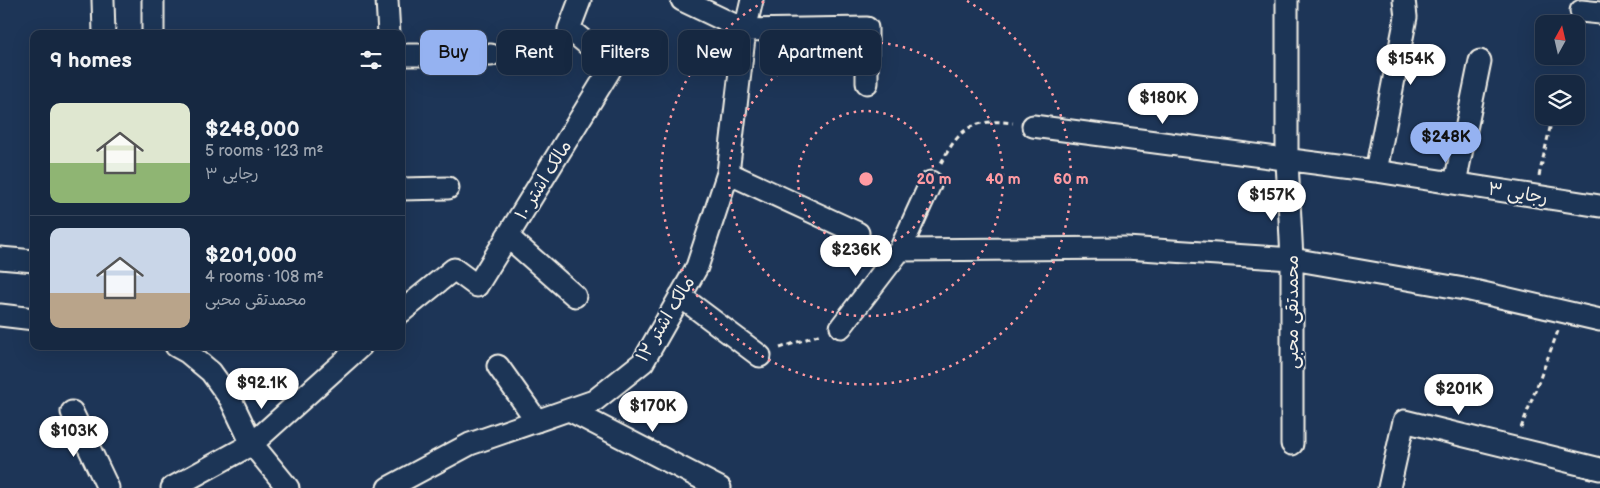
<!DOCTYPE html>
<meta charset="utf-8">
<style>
:root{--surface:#162841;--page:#23344c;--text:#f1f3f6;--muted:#9ea6b1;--line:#35445a;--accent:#95b2f1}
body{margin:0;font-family:"Balsamiq Sans","Playpen Sans Arabic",sans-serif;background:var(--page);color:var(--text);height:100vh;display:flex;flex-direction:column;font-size:19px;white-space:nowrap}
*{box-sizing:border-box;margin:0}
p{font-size:16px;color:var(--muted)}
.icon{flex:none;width:28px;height:28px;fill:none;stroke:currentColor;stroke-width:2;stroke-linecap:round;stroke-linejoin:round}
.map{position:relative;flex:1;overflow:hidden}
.sheet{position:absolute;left:30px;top:30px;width:375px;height:320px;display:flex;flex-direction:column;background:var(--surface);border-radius:10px;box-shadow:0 5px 20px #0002,0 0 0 1px var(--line)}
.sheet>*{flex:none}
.guide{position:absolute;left:420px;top:30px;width:475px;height:45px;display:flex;gap:10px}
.needle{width:32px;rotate:8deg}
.buttons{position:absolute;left:1535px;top:15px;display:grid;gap:10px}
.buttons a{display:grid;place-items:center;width:50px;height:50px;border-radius:10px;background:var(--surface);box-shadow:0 5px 20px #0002,0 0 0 1px var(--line);font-size:25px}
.price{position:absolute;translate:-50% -42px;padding:0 11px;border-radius:18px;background:#fff;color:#222;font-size:16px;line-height:32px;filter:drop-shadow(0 1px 2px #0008)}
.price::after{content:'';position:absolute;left:50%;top:30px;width:15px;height:11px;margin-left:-8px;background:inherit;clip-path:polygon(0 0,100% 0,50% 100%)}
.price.on{background:var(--accent);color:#111}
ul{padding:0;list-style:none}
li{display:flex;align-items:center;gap:15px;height:125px;padding:0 20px}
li+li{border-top:1px solid var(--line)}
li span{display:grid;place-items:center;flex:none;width:140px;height:100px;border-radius:10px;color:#555}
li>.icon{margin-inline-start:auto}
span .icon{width:60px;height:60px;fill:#fffc;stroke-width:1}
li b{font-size:21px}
h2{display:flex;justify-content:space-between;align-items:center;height:60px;padding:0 20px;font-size:21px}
.pill{padding:0 18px;border-radius:10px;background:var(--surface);box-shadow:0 5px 20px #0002,0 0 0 1px var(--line);font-size:18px;line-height:45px}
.pill.on{background:var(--accent);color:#111}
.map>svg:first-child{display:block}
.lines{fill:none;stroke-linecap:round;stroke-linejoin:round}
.minor-casing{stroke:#f4f1e8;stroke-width:25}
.path{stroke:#f4f1e8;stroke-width:3;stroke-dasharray:5 4;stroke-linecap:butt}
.minor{stroke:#1d3557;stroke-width:21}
.ring{fill:none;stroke:#ff9aa2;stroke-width:2.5;stroke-dasharray:2.5 5}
.labels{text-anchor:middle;stroke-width:4.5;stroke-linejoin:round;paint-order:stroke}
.street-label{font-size:18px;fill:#f4f1e8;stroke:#1d3557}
.centre{fill:#ff9aa2;stroke:#1d3557;stroke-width:2.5}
.ring-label{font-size:15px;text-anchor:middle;font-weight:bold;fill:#ff9aa2;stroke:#1d3557;stroke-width:4.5;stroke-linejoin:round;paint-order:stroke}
</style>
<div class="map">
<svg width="1600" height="488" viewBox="0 0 1600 488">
<rect width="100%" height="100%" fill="#1d3557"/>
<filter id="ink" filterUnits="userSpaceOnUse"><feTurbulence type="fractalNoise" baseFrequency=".02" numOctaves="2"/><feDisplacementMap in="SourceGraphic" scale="10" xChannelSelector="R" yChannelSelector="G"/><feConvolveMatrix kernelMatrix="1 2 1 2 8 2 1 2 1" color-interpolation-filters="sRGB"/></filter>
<g filter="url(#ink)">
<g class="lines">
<defs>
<path id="minor" d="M103,0L104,34
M153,0V34
M387,0L389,34
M682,0L745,30L867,28V83
M1287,0V161L1292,259V444
M1581,11L1600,13
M401,55H491
M1033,126L1376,171L1600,206
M1376,171L1406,17L1404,0
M728,173L858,233
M1455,183L1480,61
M401,189L448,188
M507,236L575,296
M900,250L1126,248L1292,259L1470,290L1600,320
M0,258L34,261
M680,296L760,356
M401,312L454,269L477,286L613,65L569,29L580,0
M0,315L34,319
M841,327L900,250L931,182
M176,346L187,352L211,372L231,400L252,444L288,488
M498,366L537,421
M569,410L720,488
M72,412L108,488
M172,488L252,444L361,346
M388,488L470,444L594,401L643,362L697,267L728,173L745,30L752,0
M1389,488L1404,421L1600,469"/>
</defs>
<!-- minor casing -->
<use href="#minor" class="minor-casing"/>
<!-- path -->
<path class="path" d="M941,163C960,128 972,118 1013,123
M1539,176L1552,119
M780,348L821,334
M1521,428L1558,331"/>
<!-- minor -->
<use href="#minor" class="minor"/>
</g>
</g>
<!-- distance rings -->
<g class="ring">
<circle cx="866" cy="179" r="68"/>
<circle cx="866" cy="179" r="137"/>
<path d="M967 1A205 205 0 1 1 765 1"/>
</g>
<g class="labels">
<!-- street labels -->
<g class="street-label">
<text transform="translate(543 180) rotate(-58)" y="6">مالک اشتر ۱۰</text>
<text transform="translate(1518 193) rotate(9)" y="6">رجایی ۳</text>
<text transform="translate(1292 312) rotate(-90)" y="6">محمدتقی محبی</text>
<text transform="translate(665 319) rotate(-59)" y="6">مالک اشتر ۱۲</text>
</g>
</g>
<circle cx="866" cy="179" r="8" class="centre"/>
<g class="ring-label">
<text x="934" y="184">20 m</text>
<text x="1003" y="184">40 m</text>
<text x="1071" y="184">60 m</text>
</g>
</svg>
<div class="buttons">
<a><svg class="needle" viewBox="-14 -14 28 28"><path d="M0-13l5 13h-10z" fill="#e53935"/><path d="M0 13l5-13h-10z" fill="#9ea6b1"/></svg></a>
<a><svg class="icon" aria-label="layers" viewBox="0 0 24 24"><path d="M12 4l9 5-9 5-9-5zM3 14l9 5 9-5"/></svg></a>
</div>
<b class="price" style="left:1411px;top:86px">$154K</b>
<b class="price" style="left:1163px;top:125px">$180K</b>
<b class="price on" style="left:1446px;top:164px">$248K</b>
<b class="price" style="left:1272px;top:222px">$157K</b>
<b class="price" style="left:856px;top:277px">$236K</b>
<b class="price" style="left:262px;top:410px">$92.1K</b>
<b class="price" style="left:1459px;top:416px">$201K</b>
<b class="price" style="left:653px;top:433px">$170K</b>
<b class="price" style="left:74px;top:458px">$103K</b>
<div class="guide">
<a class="pill on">Buy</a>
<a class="pill">Rent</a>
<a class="pill">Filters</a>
<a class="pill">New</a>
<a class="pill">Apartment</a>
</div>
<section class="sheet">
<h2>9 homes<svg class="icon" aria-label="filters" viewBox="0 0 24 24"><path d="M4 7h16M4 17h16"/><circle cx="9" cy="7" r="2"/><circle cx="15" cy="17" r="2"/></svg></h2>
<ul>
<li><span style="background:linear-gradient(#dfe7d0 60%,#8fb573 0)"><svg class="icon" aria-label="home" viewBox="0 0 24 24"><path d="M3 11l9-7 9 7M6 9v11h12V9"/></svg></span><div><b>$248,000</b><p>5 rooms · 123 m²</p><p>رجایی ۳</p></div></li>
<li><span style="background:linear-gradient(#c9d6e8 65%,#b9a48a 0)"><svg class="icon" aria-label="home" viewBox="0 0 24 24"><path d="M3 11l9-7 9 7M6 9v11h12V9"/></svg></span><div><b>$201,000</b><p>4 rooms · 108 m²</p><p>محمدتقی محبی</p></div></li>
</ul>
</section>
</div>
